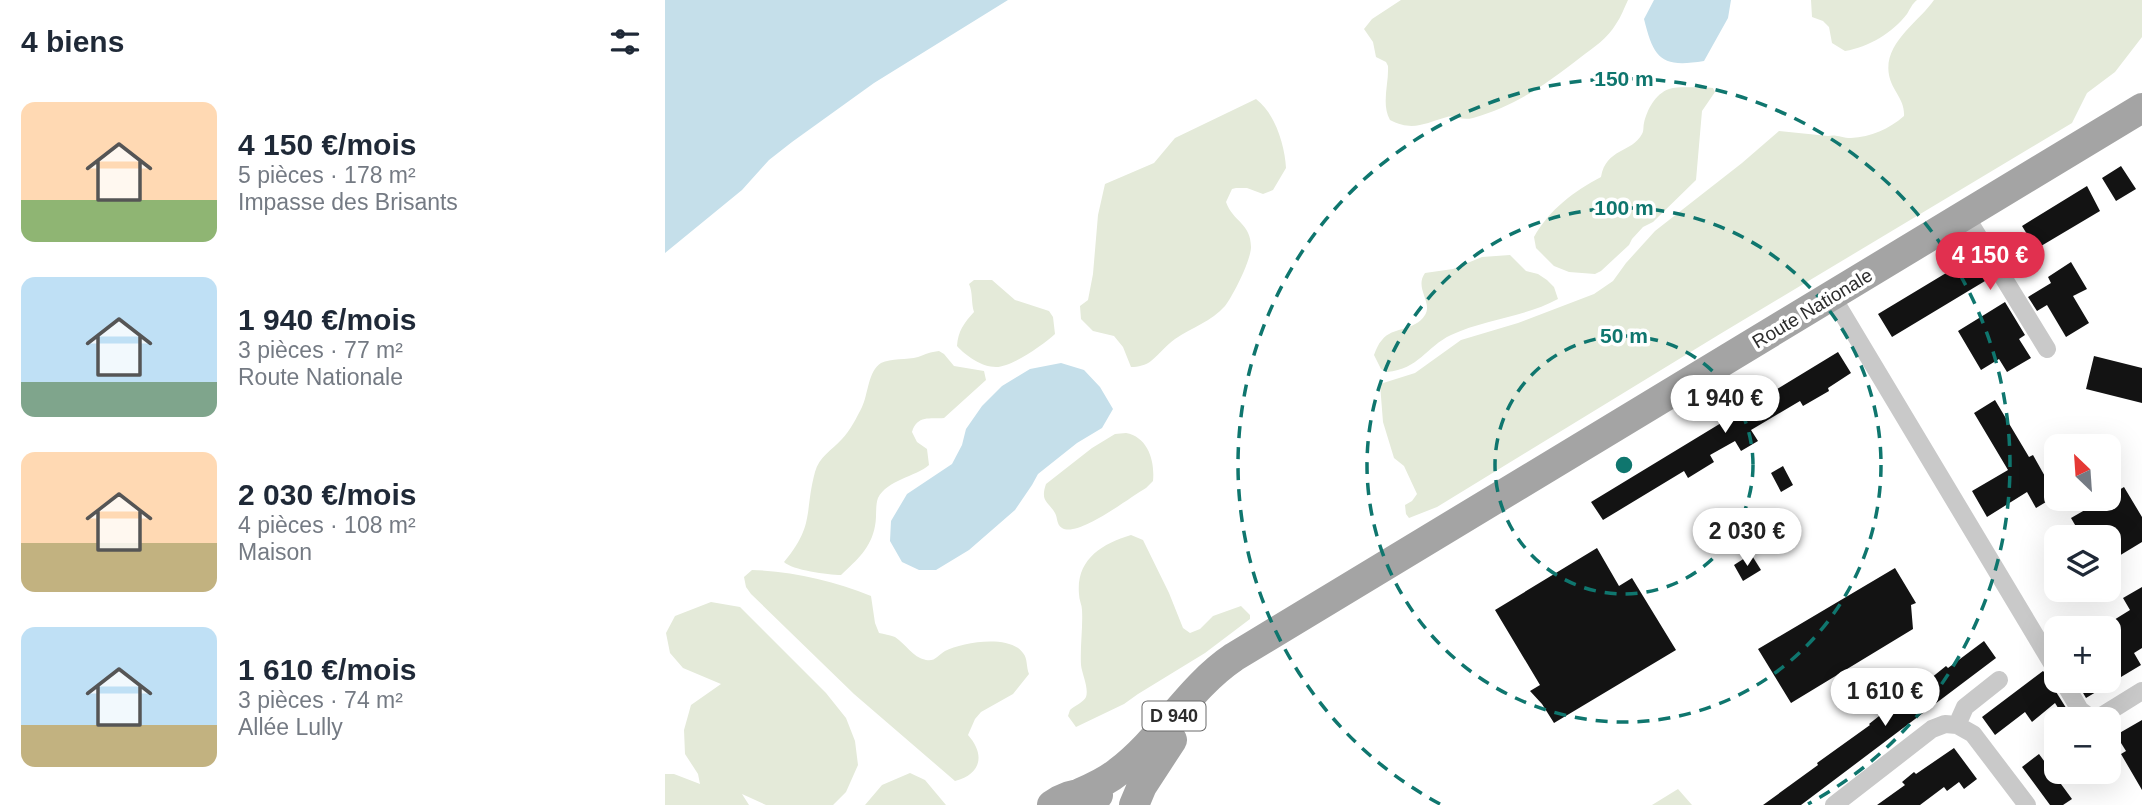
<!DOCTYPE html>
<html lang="fr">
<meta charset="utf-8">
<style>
:root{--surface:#fff;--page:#f6f6f7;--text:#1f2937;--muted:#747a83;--accent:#e1304f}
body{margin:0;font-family:Helvetica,sans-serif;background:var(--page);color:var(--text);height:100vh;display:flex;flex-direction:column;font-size:26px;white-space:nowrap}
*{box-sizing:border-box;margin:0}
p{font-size:23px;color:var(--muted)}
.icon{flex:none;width:38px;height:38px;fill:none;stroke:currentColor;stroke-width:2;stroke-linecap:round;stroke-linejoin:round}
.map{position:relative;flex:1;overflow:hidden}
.details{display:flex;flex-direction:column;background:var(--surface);width:665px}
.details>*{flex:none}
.needle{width:46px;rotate:335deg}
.fabs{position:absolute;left:1379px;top:434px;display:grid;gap:14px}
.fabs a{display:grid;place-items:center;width:77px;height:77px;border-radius:14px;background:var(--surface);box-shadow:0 7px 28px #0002;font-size:35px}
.price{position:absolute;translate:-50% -60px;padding:0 16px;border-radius:24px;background:#fff;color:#222;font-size:23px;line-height:46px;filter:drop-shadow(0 2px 4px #0008)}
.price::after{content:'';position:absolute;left:50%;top:42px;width:21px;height:16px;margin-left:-10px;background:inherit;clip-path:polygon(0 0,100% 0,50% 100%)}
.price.on{background:var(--accent);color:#fff}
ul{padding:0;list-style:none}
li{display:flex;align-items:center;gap:21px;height:175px;padding:0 21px}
li span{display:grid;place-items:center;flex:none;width:196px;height:140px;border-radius:14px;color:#555}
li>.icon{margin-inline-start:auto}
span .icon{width:84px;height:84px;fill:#fffc;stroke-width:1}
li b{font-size:30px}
h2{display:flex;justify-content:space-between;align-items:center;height:84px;padding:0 21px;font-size:30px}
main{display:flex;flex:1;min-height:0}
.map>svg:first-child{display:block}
.green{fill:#e4ead9}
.water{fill:#c5dfea}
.building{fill:#131313}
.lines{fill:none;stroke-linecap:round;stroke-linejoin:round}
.street{stroke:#c9c9c9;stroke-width:18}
.primary{stroke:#a4a4a4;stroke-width:30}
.ring{fill:none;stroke:#0f766e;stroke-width:3.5;stroke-dasharray:12 9}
.labels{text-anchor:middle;stroke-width:7;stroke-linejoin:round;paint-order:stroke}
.shield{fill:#fff;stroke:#6b6b6b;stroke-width:2}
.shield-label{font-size:18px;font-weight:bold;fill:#2c2c2c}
.street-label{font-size:19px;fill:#2c2c2c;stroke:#fff}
.centre{fill:#0f766e;stroke:#fff;stroke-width:3.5}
.ring-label{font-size:21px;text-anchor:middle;font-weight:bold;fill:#0f766e;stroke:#fff;stroke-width:7;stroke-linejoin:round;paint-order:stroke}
</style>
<main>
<section class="details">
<h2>4 biens<svg class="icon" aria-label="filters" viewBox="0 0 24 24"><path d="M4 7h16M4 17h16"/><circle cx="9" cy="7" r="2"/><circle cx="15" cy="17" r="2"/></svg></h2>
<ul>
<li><span style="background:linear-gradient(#ffd9b3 70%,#8fb573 0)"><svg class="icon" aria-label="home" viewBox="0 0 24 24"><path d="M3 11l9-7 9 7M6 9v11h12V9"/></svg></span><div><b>4 150 €/mois</b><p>5 pièces · 178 m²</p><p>Impasse des Brisants</p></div></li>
<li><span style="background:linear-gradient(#bfe0f5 75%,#7fa58c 0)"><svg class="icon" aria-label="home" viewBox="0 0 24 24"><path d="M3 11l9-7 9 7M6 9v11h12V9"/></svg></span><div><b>1 940 €/mois</b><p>3 pièces · 77 m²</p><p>Route Nationale</p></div></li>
<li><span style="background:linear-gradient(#ffd9b3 65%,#c2b280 0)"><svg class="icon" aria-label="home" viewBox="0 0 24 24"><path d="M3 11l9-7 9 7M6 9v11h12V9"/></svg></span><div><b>2 030 €/mois</b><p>4 pièces · 108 m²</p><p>Maison</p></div></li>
<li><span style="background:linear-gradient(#bfe0f5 70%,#c2b280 0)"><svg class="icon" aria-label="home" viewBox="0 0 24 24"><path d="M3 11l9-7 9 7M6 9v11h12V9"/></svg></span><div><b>1 610 €/mois</b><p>3 pièces · 74 m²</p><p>Allée Lully</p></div></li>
</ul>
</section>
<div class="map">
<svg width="1477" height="805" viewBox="0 0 1477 805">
<rect width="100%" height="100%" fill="#fff"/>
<!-- green -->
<path class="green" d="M736,0H963C959,8 956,17 951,24C943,38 928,48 916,57C880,85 852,105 808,118C796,121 790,115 782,117C760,123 748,132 725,120C716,104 724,84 723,66L721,62L711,57L708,42L699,29L707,19Z
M1146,0H1252C1247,4 1245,9 1242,14C1227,33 1204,47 1180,51L1167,43L1164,27L1158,21L1147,17Z
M1269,0H1477V37L1450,72L1422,93L1407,123L1055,334L772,507L744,518L741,514L740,505L747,501L752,494L739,466L729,458L718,422L715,384L750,373L796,340L853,323L929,294L948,281L961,263L990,231L1077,163L1114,131L1163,136C1171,134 1177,138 1186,138C1206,137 1224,129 1239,116C1240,99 1227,91 1224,75C1218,43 1254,22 1269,0Z
M1038,87L1048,88L1050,92L1037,111L1031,180L988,222L978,227L967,239L964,245L936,271L930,274L904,272L889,266L871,248L869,237C884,210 909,191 936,177C941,148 967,153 977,134C979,131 978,127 979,123C982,110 990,94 1004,89C1014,86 1028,88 1038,87Z
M591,99C610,113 620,146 621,168L608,190L598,194L582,188H571L567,189L561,202C568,222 586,223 586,247C586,260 568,296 560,306C547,321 526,328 510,339C500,346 495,354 486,361C481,365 473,367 466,367L458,347L449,336L428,331L416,319L415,306L423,300L428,274L433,215L440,184L489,163L510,138Z
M845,255L861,271L873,274L882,280L889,287L893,299C860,317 820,319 786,335C761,347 754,369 722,372L716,369L709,355C711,350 713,344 717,340C728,326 749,332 760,315C768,302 749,288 760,273L788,269L817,257Z
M309,280H327L350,300L384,311L388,317L390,334C378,345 347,367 331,367C317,367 301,356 292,346C293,331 299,323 309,312C306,303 308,292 304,284Z
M274,351L279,354L289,366L319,371L321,380L279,418C265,419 252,415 247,432L252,442L262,449L264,465C250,477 222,480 213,498C210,506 212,517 210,526C206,548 192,560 176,575C163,575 127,570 119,562C150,525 139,513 150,472C154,457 167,450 177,439C185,431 192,417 197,407C203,395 203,371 216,363C226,358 242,360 253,357C261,354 265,352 274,351Z
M461,433C483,437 490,461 488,481L481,488C465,497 413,538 397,528C391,524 393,518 390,513C383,501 375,502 381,484L427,448L450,434Z
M466,535L478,540L504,593L518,628L525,633L535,629L548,616L576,606L585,615V619L540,653L473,694L459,704L411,727L403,716L405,710C409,706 419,702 421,697C424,688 417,674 416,665C415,646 418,628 417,610C417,605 414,600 414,594C411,560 436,544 466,535Z
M87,570C127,571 169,581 206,596L210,623L214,633C219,634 225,635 230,637C241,644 247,657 261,660C270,662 273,655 280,651C297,642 345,634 358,653C363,659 361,667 364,674L348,694L316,712L310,719L303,735C320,754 317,774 290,781L189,694L86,594L81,587L79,577Z
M46,602L75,607L161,693L181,718L190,741L193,765L181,792L168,805H101L77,794L84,805H0V774H9L35,784L33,774L20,754L19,730L26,705L56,684L18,668L5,653L1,633L10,616Z
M245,773L260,780L281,805H200L217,785Z
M1013,789L1027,805H987Z"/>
<!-- water -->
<path class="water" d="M0,0H343L209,83L127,142L104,160L77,190L0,253Z
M989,0H1066L1063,18L1039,61C996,68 989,59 979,19Z
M396,363L419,370L435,387L448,409L437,428L412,443L373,474L367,485L350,510L304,550L271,570H254L237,562L225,541L226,521L242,494L287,464L297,445L301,429L317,406L337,386L365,369Z"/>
<!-- building -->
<path class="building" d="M1456,166L1471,189L1451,201L1437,178Z
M1422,186L1435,211L1371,249L1357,226Z
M1311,255L1325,278L1227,337L1213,314Z
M1406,262L1422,289L1408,296L1424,323L1401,337L1382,305L1372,311L1363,297L1386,283L1383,277Z
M1340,302L1360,335L1354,339L1366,358L1342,372L1334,359L1316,370L1293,331Z
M1173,352L1186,373L1163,388L1164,391L1138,406L1135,401L1086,430L1093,441L1076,451L1070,441L1045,455L1049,462L1023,478L1019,471L938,520L926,502Z
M1429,356L1477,368V403L1421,389Z
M1330,400L1364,457L1368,455L1391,496L1371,508L1362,492L1322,517L1307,491L1343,470L1309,413Z
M1118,466L1128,485L1116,492L1106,473Z
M1459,487L1477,517V542L1444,562V537H1417L1406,518L1439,499H1444V496Z
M932,548L954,586L967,578L1011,650L889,723L877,704L865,691L875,685L830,610Z
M1086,554L1096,570L1078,581L1069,565Z
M1230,568L1251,603L1246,605L1248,629L1126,703L1093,649Z
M1477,587V648L1469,653L1476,665L1421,698L1411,681H1444V623L1465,610L1458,598Z
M1319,641L1331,658L1136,805H1098L1153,765L1152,763L1205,725L1204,724L1228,705L1230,707L1281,666L1283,668Z
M1378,671L1387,680L1388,687L1408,719H1400L1390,703L1367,722L1360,712L1330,735L1317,717Z
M1477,720V790L1456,754L1461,751L1451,735Z
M1289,748L1312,779L1299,789L1294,782L1282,791L1279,787L1255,805H1212L1240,785L1237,782L1249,772L1251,774Z
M1374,754L1407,799L1398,805H1385L1357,767Z"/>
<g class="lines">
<!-- street -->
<path class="street" d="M1300,215L1382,349
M1167,296L1391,670
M1398,681L1415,710L1426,718L1435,717L1477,691
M1292,725L1308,734L1362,805
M1169,805L1267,729L1280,724L1292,725L1300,707L1334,680"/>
<!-- primary -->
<path class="primary" d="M415,793C429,787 442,781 453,772C497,739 523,688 569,657L1477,108
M387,805C401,795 416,791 433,795
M469,805L477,786L507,740"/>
</g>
<!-- distance rings -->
<g class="ring">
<circle cx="959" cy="465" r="129"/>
<circle cx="959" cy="465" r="257"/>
<path d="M775 804A386 386 0 1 1 1143 804"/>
</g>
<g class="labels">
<!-- shield labels -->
<rect class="shield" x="477.5" y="701.5" width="63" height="29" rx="5"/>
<g class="shield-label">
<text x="509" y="722">D 940</text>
</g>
<!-- street labels -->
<g class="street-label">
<text transform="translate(1147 308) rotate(-31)" y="7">Route Nationale</text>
</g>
</g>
<circle cx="959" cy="465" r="10" class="centre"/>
<g class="ring-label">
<text x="959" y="86">150 m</text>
<text x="959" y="215">100 m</text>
<text x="959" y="343">50 m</text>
</g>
</svg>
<div class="fabs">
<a><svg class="needle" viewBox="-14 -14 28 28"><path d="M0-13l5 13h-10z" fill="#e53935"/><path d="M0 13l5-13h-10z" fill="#747a83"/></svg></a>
<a><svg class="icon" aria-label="layers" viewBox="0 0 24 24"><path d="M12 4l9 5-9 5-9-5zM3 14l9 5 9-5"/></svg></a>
<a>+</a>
<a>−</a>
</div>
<b class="price on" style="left:1325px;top:292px">4 150 €</b>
<b class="price" style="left:1060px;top:435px">1 940 €</b>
<b class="price" style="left:1082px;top:568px">2 030 €</b>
<b class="price" style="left:1220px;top:728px">1 610 €</b>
</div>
</main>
